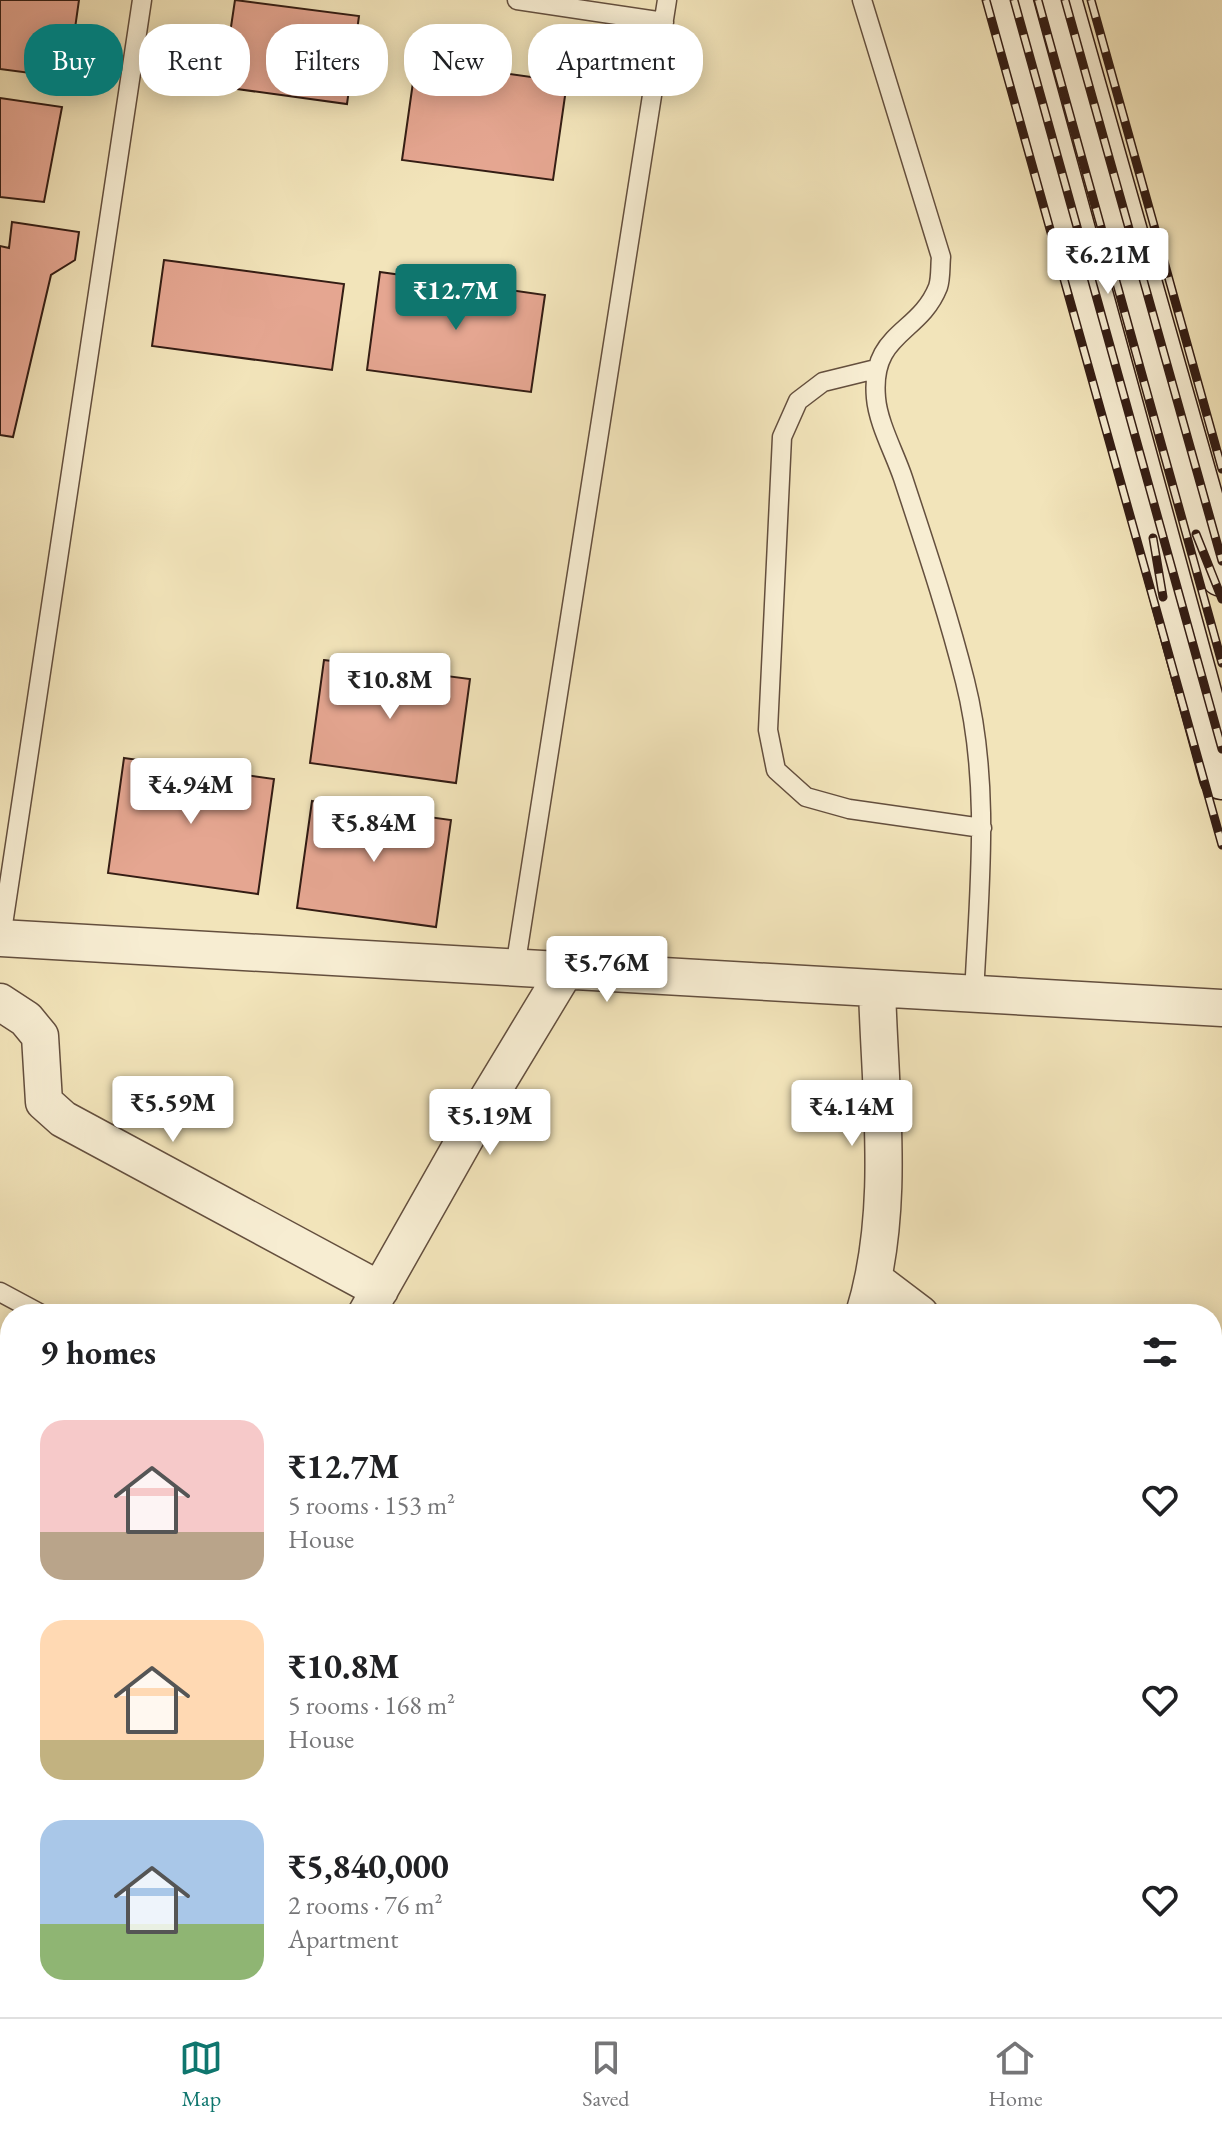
<!DOCTYPE html>
<meta charset="utf-8">
<style>
:root{--surface:#fff;--page:#f6f6f6;--text:#202124;--muted:#757577;--line:#e0e0e0;--accent:#0f766e}
body{margin:0;font-family:"EB Garamond",serif;background:var(--page);color:var(--text);height:100vh;display:flex;flex-direction:column;font-size:30px;white-space:nowrap}
*{box-sizing:border-box;margin:0}
p{font-size:26px;color:var(--muted)}
.icon{flex:none;width:44px;height:44px;fill:none;stroke:currentColor;stroke-width:2;stroke-linecap:round;stroke-linejoin:round}
.map{position:relative;flex:1;overflow:hidden}
.side{position:absolute;left:0px;top:1304px;width:1222px;height:714px;display:flex;flex-direction:column;background:var(--surface);border-radius:32px 32px 0 0;box-shadow:0 4px 20px #0003}
.side>*{flex:none}
.guide{position:absolute;left:24px;top:24px;width:800px;height:72px;display:flex;gap:16px}
.price{position:absolute;translate:-50% -68px;padding:0 18px;border-radius:8px;background:#fff;color:#222;font-size:26px;line-height:52px;filter:drop-shadow(0 2px 4px #0008)}
.price::after{content:'';position:absolute;left:50%;top:48px;width:24px;height:18px;margin-left:-12px;background:inherit;clip-path:polygon(0 0,100% 0,50% 100%)}
.price.current{background:var(--accent);color:#fff}
ul{padding:0;list-style:none}
li{display:flex;align-items:center;gap:24px;height:200px;padding:0 40px}
li span{display:grid;place-items:center;flex:none;width:224px;height:160px;border-radius:24px;color:#555}
li>.icon{margin-inline-start:auto}
span .icon{width:96px;height:96px;fill:#fffc;stroke-width:1}
li b{font-size:34px}
h2{display:flex;justify-content:space-between;align-items:center;height:96px;padding:0 40px;font-size:34px}
.pill{padding:0 28px;border-radius:32px;background:var(--surface);box-shadow:0 4px 20px #0003;font-size:28px;line-height:72px}
.pill.current{background:var(--accent);color:#fff}
.tabs{display:flex;justify-content:space-around;align-items:center;height:112px;border-top:2px solid var(--line);background:var(--surface);font-size:22px;color:var(--muted)}
.tabs a{display:grid;justify-items:center;gap:4px}
.tabs .current{color:var(--accent)}
.map>svg:first-child{display:block}
.building{fill:#e5a691;stroke:#341d14;stroke-width:2}
.lines{fill:none;stroke-linecap:round;stroke-linejoin:round}
.lane-casing{stroke:#644f3e;stroke-width:21}
.street-casing{stroke:#644f3e;stroke-width:39}
.secondary-casing{stroke:#341d14;stroke-width:47}
.lane{stroke:#f7edd2;stroke-width:18}
.street{stroke:#f7edd2;stroke-width:36}
.secondary{stroke:#f7edd2;stroke-width:44}
.rail-casing{stroke:#341d14;stroke-width:9}
.rail{stroke:#f7edd2;stroke-width:6;stroke-dasharray:18;stroke-linecap:butt}
</style>
<div class="map">
<svg width="1222" height="2017" viewBox="0 0 1222 2017">
<rect width="100%" height="100%" fill="#f2e4ba"/>
<filter id="stains"><feTurbulence type="fractalNoise" baseFrequency=".0025" numOctaves="4"/><feColorMatrix values="0 0 0 0 .2 0 0 0 0 .09 0 0 0 0 .02 0 0 0 .5 -.17"/></filter>
<radialGradient id="worn" r=".72"><stop offset=".6" stop-color="#630" stop-opacity="0"/><stop offset="1" stop-color="#630" stop-opacity=".3"/></radialGradient>
<!-- building -->
<path class="building" d="M0,0H79L68,78L0,69Z
M235,0L359,16L347,104L222,87Z
M416,61L567,82L553,180L402,160Z
M0,98L62,107L44,202L0,197Z
M12,222L79,232L75,260L51,275L13,437L0,435V246L9,248Z
M164,260L344,284L332,370L152,346Z
M380,272L545,295L531,392L367,370Z
M324,660L470,679L456,783L310,763Z
M124,758L274,779L258,894L108,873Z
M312,801L451,820L436,927L297,908Z"/>
<g class="lines">
<defs>
<path id="lane" d="M517,0L664,22
M862,0L941,257C940,266 941,278 938,287C919,335 870,332 876,398C878,423 895,454 903,478C925,545 948,613 965,681C991,784 979,890 974,995
M876,369L823,382L798,401L782,437L768,730L776,770L806,797L849,809L982,828
M1,938L142,0
M515,968L667,0
M0,1292L41,1314"/>
<path id="street" d="M0,938L1222,1008
M0,1002L26,1019L40,1036L44,1102L63,1119L380,1290
M875,1280L920,1314
M366,1314L487,1100L565,971
M864,1314C896,1211 880,1095 877,989
M1212,1532L1222,1540
M0,1646L10,1652
M1212,1748L1222,1738
M518,2008L534,2017
M1179,2008L1181,2017
M46,2017L48,2008
M871,2017L877,2008
M1024,2017L1029,2008"/>
<path id="secondary" d="M1010,0L1222,777
M1059,0L1222,574"/>
</defs>
<!-- lane casing -->
<use href="#lane" class="lane-casing"/>
<!-- street casing -->
<use href="#street" class="street-casing"/>
<!-- secondary casing -->
<use href="#secondary" class="secondary-casing"/>
<!-- lane -->
<use href="#lane" class="lane"/>
<!-- street -->
<use href="#street" class="street"/>
<!-- secondary -->
<use href="#secondary" class="secondary"/>
<defs>
<path id="rail" d="M986,0L1222,845
M1014,0L1222,749
M1038,0L1222,663
M1065,0L1222,561
M1091,0L1222,469
M1196,534L1222,599
M1153,538L1163,597"/>
</defs>
<!-- rail casing -->
<use href="#rail" class="rail-casing"/>
<!-- rail -->
<use href="#rail" class="rail"/>
</g>
<rect width="100%" height="100%" filter="url(#stains)"/>
<rect width="100%" height="100%" fill="url(#worn)"/>
</svg>
<b class="price" style="left:1108px;top:296px">₹6.21M</b>
<b class="price current" style="left:456px;top:332px">₹12.7M</b>
<b class="price" style="left:390px;top:721px">₹10.8M</b>
<b class="price" style="left:191px;top:826px">₹4.94M</b>
<b class="price" style="left:374px;top:864px">₹5.84M</b>
<b class="price" style="left:607px;top:1004px">₹5.76M</b>
<b class="price" style="left:173px;top:1144px">₹5.59M</b>
<b class="price" style="left:852px;top:1148px">₹4.14M</b>
<b class="price" style="left:490px;top:1157px">₹5.19M</b>
<div class="guide">
<a class="pill current">Buy</a>
<a class="pill">Rent</a>
<a class="pill">Filters</a>
<a class="pill">New</a>
<a class="pill">Apartment</a>
</div>
<section class="side">
<h2>9 homes<svg class="icon" aria-label="filters" viewBox="0 0 24 24"><path d="M4 7h16M4 17h16"/><circle cx="9" cy="7" r="2"/><circle cx="15" cy="17" r="2"/></svg></h2>
<ul>
<li><span style="background:linear-gradient(#f6c9c9 70%,#b9a48a 0)"><svg class="icon" aria-label="home" viewBox="0 0 24 24"><path d="M3 11l9-7 9 7M6 9v11h12V9"/></svg></span><div><b>₹12.7M</b><p>5 rooms · 153 m²</p><p>House</p></div><svg class="icon" aria-label="heart" viewBox="0 0 24 24"><path d="M12 20l-8-8c-3-5 5-10 8-4 3-6 11-1 8 4z"/></svg></li>
<li><span style="background:linear-gradient(#ffd9b3 75%,#c2b280 0)"><svg class="icon" aria-label="home" viewBox="0 0 24 24"><path d="M3 11l9-7 9 7M6 9v11h12V9"/></svg></span><div><b>₹10.8M</b><p>5 rooms · 168 m²</p><p>House</p></div><svg class="icon" aria-label="heart" viewBox="0 0 24 24"><path d="M12 20l-8-8c-3-5 5-10 8-4 3-6 11-1 8 4z"/></svg></li>
<li><span style="background:linear-gradient(#a9c7e8 65%,#8fb573 0)"><svg class="icon" aria-label="home" viewBox="0 0 24 24"><path d="M3 11l9-7 9 7M6 9v11h12V9"/></svg></span><div><b>₹5,840,000</b><p>2 rooms · 76 m²</p><p>Apartment</p></div><svg class="icon" aria-label="heart" viewBox="0 0 24 24"><path d="M12 20l-8-8c-3-5 5-10 8-4 3-6 11-1 8 4z"/></svg></li>
</ul>
</section>
</div>
<nav class="tabs">
<a class="current"><svg class="icon" aria-label="map" viewBox="0 0 24 24"><path d="M3 6l6-2 6 2 6-2v14l-6 2-6-2-6 2zM9 4v14M15 6v14"/></svg>Map</a>
<a><svg class="icon" aria-label="saved" viewBox="0 0 24 24"><path d="M7 4h10v16l-5-4-5 4z"/></svg>Saved</a>
<a><svg class="icon" aria-label="home" viewBox="0 0 24 24"><path d="M3 11l9-7 9 7M6 9v11h12V9"/></svg>Home</a>
</nav>
